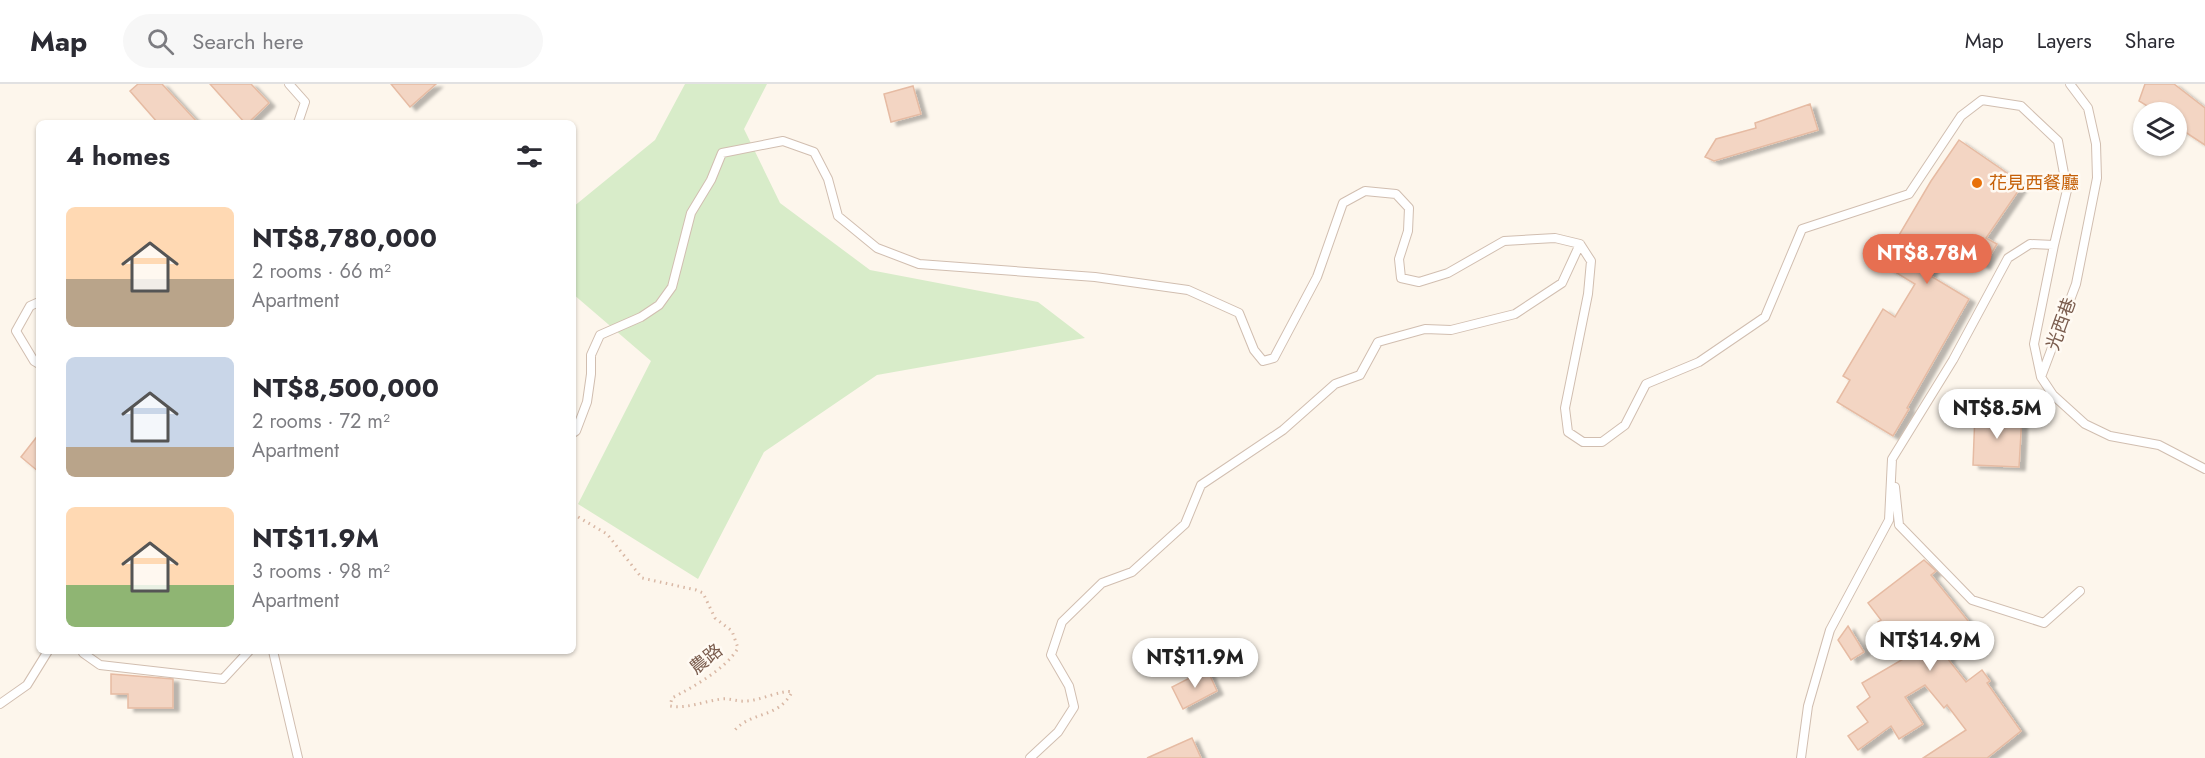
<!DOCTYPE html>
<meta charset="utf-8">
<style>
:root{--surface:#fff;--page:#f7f7f7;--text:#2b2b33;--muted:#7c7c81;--line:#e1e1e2;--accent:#e76f51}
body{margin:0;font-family:Jost,"Noto Sans TC",sans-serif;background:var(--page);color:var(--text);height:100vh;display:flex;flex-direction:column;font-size:22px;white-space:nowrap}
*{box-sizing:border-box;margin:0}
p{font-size:20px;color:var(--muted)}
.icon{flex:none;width:33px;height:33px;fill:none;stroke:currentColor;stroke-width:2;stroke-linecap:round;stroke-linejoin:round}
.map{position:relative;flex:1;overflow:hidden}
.side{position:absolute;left:36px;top:36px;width:540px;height:534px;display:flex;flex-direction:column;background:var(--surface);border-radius:9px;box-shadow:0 2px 4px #0004}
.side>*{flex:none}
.buttons{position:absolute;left:2133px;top:18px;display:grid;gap:12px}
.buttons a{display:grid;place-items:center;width:54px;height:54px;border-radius:50%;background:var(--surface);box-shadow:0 2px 4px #0004;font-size:30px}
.price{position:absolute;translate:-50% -51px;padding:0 14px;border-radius:21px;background:#fff;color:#222;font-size:20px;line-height:39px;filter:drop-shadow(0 2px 3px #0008)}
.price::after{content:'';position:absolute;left:50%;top:36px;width:18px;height:14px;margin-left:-9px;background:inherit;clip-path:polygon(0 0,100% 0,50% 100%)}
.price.on{background:var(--accent);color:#fff}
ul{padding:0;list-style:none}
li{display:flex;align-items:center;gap:18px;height:150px;padding:0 30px}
li span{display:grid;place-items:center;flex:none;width:168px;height:120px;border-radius:9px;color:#555}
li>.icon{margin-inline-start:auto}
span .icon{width:72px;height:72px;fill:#fffc;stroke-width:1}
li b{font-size:26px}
h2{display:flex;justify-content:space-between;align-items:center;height:72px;padding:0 30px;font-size:26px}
header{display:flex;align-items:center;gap:36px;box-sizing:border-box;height:84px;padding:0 30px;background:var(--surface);border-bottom:2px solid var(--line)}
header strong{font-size:28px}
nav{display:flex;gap:33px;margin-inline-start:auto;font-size:21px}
.search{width:420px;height:54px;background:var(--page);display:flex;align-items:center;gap:15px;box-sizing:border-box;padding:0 21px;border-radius:33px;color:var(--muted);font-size:22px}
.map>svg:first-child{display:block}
.green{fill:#d8ecc9}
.building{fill:#f3d5c3;stroke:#e6bba3;stroke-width:1.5;filter:url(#shadow)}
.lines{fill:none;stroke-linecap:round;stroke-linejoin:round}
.lane-casing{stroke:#d1beb0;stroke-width:10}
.path{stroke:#d9b8a5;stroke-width:3;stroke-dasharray:1.5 4.5;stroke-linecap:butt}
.lane{stroke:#fff;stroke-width:8}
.food-dot{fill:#e8710a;stroke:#fffaf3;stroke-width:2}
.labels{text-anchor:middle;stroke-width:5;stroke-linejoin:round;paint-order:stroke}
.food-label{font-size:18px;fill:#c56008;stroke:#fffaf3;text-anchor:start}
.street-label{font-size:18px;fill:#7a5c4d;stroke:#fffaf3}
</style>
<header>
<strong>Map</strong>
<div class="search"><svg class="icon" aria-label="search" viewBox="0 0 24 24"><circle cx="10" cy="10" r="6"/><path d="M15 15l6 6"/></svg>Search here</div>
<nav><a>Map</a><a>Layers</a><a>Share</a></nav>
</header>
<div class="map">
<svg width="2205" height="674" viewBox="0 0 2205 674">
<defs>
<filter id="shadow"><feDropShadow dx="6" dy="3.5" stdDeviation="1.5" flood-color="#0004"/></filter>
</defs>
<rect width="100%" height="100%" fill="#fdf6ec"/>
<!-- green -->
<path class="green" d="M685,0H767L744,45L780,119L870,186L1038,218L1085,254L877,291L764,368L698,495L578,420L651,277L573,210V123L655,56Z"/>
<!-- building -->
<path class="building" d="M138,0H162L198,39H158L130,7Z
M210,0H251L269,19L248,39H245Z
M391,0H436L410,23Z
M2145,0H2174L2205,24V61L2176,42V28H2157L2139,17Z
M913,2L921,30L891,38L884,10Z
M1810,20L1818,46L1714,77L1705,73L1716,55L1756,44L1755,39Z
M1959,56L2023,100L1986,154L1997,160L1984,182L1947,160L1929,191L1969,215L1907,324L1909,325L1893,352L1837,318L1850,296L1843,292L1883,225L1895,233L1915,200L1882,180L1931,97Z
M1975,329L2022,331L2019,383L1973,381Z
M39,350V388L21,373Z
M1924,476L1936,487L1931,491L1969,538L1950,552L1960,564L1947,574L1966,598L1982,586L1990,597L1987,599L2021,647L1987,674H1923L1966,646L1947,621L1944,624L1925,601L1905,613L1923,640L1899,655L1891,642L1858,666L1848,652L1868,638L1857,623L1870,613L1862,599L1905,574L1878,538L1881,536L1868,519Z
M1848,542L1864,568L1851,576L1838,556Z
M1207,585L1217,607L1183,625L1172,603Z
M111,590L173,595V624H128V610H111Z
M1192,654L1201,674H1147Z"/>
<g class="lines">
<defs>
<path id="lane" d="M289,0L305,18L298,39
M2070,0L2088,24L2096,60L2097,94L2076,200L2041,293L2053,311L2085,340L2110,352L2159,361L2205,385
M39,218L30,222L16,247L34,277L39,280
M573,349L576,347L587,318L591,290V271L600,251L641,233L659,221L672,203L691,129L711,96L722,69L783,57L814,68L828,95L838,132L877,164L919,180L1095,193L1188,206L1239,229L1254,266L1263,277L1274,274L1317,193L1343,119L1365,107L1396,110L1409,124L1408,147L1399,175L1401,194L1419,198L1448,189L1504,157L1555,154L1580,160L1591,177L1588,210L1565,324L1568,348L1583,358H1602L1625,341L1646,300L1699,278L1765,233L1802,145L1909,110L1961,32L1982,16L2021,22L2058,57L2067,106L2054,161
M1895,403L1899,441L1972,516L2044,539L2080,507
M83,567V569L100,581L223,595L249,567
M273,567L298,674
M0,620L27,601L48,567
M1030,674L1058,648L1074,623L1069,602L1051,571L1062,538L1102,499L1132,488L1185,440L1201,401L1283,346L1335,300L1360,291L1378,258L1425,245L1451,246L1515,230L1562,199L1580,160
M1801,674L1808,622L1830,546L1889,436L1892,375L1953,276L2008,174L2030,160L2054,161L2034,260L2041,293"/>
</defs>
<!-- lane casing -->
<use href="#lane" class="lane-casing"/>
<!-- path -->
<path class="path" d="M573,430L607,450L642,494L696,506L703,509L715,534L732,547L738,564C726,585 693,603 672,614L670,622C688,625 704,617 722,615C730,614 738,618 746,617C759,617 783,605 792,608C778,635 751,627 734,647"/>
<!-- lane -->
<use href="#lane" class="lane"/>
</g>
<!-- markers -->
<circle class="food-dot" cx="1977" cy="99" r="6"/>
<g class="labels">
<!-- food labels -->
<g class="food-label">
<text x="1989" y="105">花見西餐廳</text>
</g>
<!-- street labels -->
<g class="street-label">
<text transform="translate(2061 240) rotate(-70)" y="6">光西巷</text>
<text transform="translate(706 575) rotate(-39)" y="6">農路</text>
</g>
</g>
</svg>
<div class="buttons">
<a><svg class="icon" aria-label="layers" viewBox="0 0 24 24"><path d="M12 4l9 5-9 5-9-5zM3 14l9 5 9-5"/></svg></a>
</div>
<b class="price on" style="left:1927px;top:201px">NT$8.78M</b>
<b class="price" style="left:1997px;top:356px">NT$8.5M</b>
<b class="price" style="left:1930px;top:588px">NT$14.9M</b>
<b class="price" style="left:1195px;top:605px">NT$11.9M</b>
<section class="side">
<h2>4 homes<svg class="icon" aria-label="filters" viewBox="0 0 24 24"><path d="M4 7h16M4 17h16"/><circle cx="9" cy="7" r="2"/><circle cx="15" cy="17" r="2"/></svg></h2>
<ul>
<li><span style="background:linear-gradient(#ffd9b3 60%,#b9a48a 0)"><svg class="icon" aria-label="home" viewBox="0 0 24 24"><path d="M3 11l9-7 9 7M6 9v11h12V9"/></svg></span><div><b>NT$8,780,000</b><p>2 rooms · 66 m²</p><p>Apartment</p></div></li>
<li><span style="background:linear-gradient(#c9d6e8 75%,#b9a48a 0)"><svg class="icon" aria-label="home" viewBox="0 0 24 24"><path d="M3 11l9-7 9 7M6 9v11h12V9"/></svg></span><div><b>NT$8,500,000</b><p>2 rooms · 72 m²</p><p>Apartment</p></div></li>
<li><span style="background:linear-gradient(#ffd9b3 65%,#8fb573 0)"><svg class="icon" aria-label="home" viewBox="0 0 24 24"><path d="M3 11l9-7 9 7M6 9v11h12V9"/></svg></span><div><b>NT$11.9M</b><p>3 rooms · 98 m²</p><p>Apartment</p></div></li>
</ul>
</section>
</div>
